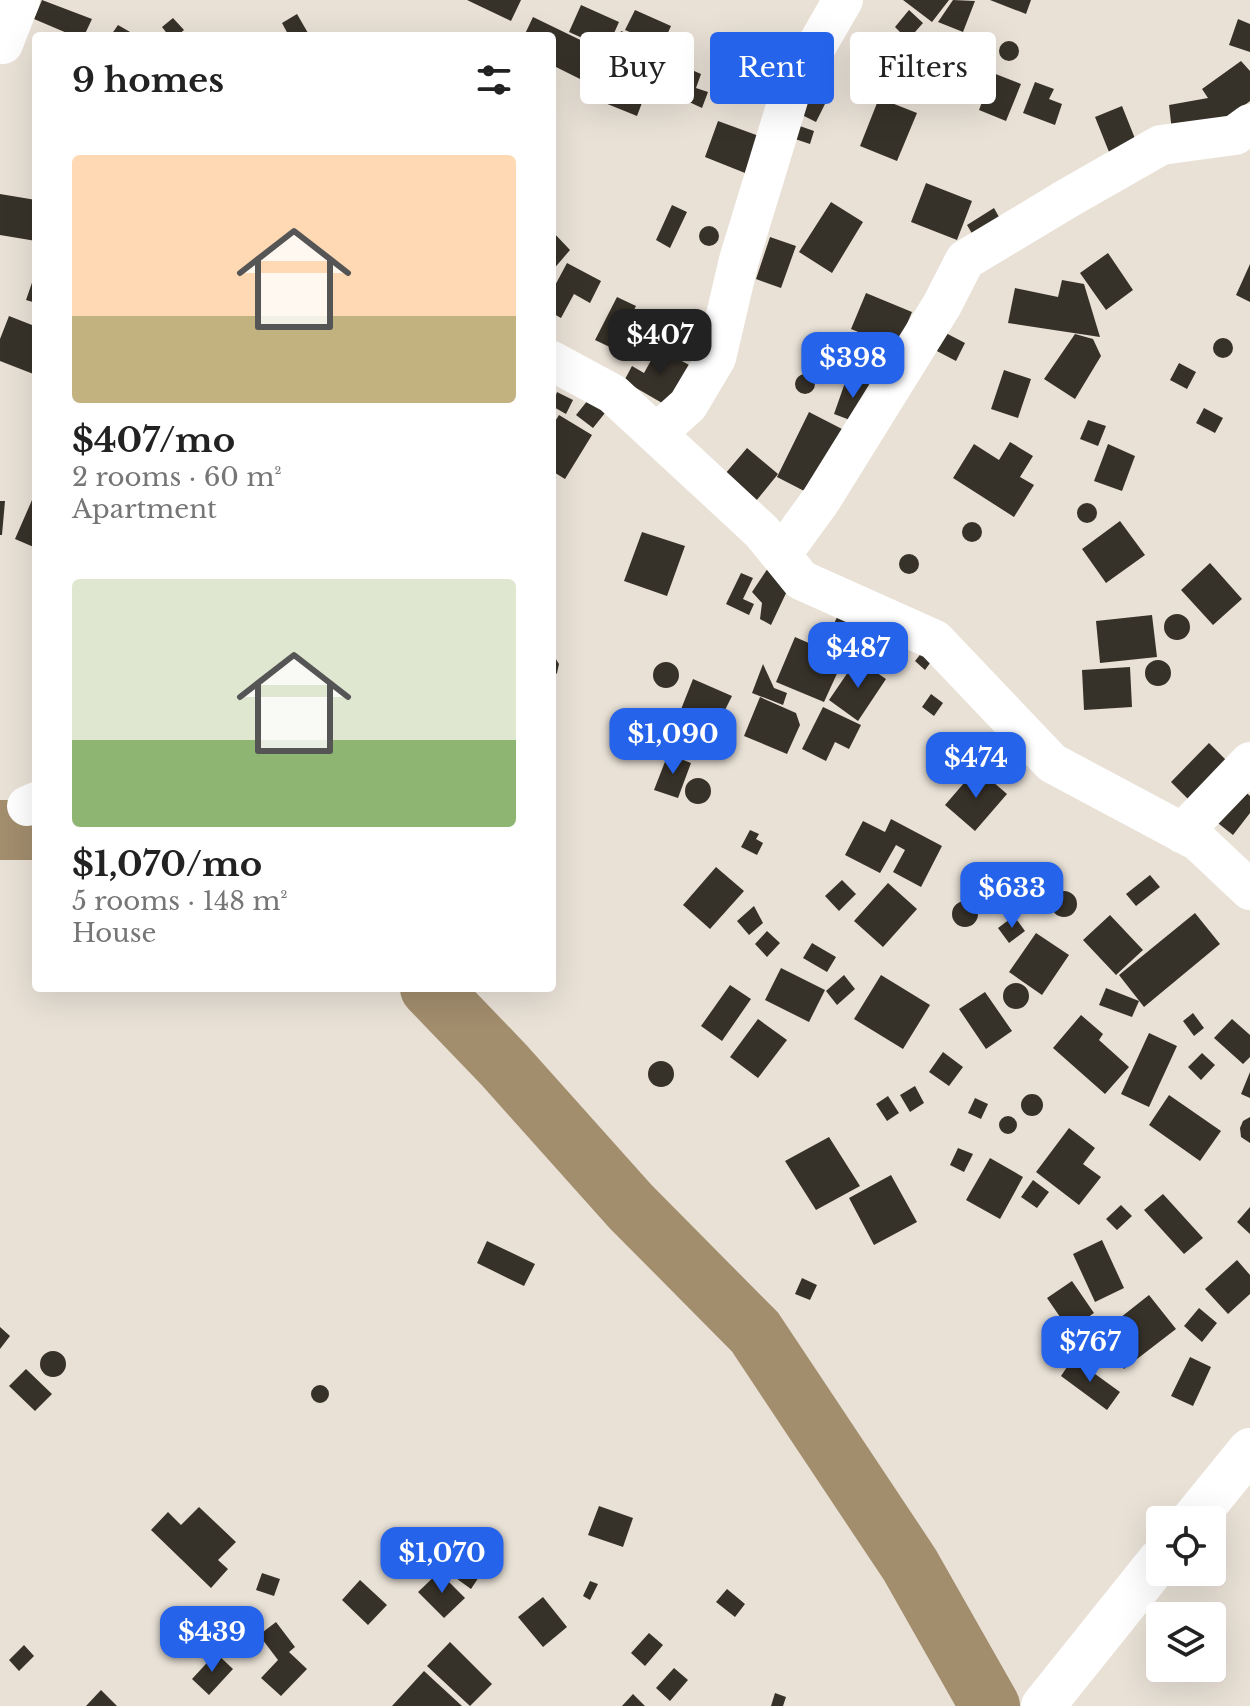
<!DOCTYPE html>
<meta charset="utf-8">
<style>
:root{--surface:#fff;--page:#f2f2f2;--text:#222;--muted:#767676;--accent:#2563eb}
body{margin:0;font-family:"Libre Baskerville",serif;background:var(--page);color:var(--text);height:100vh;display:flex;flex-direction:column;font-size:30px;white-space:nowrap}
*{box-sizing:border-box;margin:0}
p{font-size:26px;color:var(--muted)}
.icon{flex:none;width:44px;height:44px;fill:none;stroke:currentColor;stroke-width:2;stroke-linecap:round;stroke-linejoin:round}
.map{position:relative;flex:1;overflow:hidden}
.drawer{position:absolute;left:32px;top:32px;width:524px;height:960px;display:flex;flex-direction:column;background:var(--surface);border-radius:8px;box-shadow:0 8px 32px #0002}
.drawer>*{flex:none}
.banner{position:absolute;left:580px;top:32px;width:550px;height:72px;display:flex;gap:16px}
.tools{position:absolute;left:1146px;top:1506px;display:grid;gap:16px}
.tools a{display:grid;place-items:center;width:80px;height:80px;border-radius:8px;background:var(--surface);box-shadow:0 8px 32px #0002;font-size:40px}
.price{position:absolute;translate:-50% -68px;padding:0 18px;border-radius:16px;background:var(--accent);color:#fff;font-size:26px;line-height:52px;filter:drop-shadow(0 2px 4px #0008)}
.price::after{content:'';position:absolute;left:50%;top:48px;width:24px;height:18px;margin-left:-12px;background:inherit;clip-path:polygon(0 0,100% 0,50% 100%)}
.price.selected{background:#222;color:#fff}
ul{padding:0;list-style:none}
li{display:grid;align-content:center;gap:16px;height:424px;padding:0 40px}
li span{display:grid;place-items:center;height:248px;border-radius:8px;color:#555}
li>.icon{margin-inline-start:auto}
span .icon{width:144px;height:144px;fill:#fffc;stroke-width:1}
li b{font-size:34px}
h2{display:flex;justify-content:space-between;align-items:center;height:96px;padding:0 40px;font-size:34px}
.chip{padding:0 28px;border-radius:8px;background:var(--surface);box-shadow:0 8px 32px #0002;font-size:28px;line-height:72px}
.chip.selected{background:var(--accent);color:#fff}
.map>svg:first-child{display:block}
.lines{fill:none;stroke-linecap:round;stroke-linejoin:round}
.river{stroke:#a28d6d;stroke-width:60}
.building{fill:#373229}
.minor{stroke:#fff;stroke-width:40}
.tertiary{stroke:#fff;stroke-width:44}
</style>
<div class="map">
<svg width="1250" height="1706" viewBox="0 0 1250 1706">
<rect width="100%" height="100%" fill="#e9e1d6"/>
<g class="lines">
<!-- river -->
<path class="river" d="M0,830H36
M430,988L504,1065L631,1207L755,1332L910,1565L990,1706"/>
</g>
<!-- building -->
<path class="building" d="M42,0L92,19L84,36H74L34,19Z
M467,0H521L511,21Z
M903,0H949L932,22Z
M953,0L975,1L963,32L938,22Z
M990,0H1031L1026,14Z
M581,5L619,22L607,49L569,32Z
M635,10L671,26L662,46L625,30Z
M909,10L923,23L908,40L895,27Z
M297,14L308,33L355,32V36H289L282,23Z
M533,17L601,50L586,82L552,65V36H524Z
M173,18L184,30L177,36H169L162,27Z
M1238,19L1250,24V52L1229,45Z
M118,25L137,36H103L106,32L111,35Z
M621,31L663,47L637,116L595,99Z
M999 51a10 10 0 1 1 20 0a10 10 0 1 1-20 0Z
M928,48L956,60L939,99L911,87Z
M1241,61L1250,71V101L1224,121L1172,131L1169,105L1208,98L1202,89Z
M685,67L701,74L696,88L708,92L702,108L687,101L690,95L677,90Z
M993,73L1021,84L1006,121L979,110Z
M818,77L834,86L816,122L800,114Z
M1035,82L1054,89L1049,99L1062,104L1055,125L1023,113Z
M879,98L917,113L897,161L860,146Z
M1122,106L1136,141L1109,152L1095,117Z
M718,121L759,136L745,173L705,157Z
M797,125L814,131L810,144L792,138Z
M926,183L972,201L957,240L911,222Z
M0,194L36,200V241L0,235Z
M831,202L863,222L832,273L799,252Z
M672,205L687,212L670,248L656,240Z
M994,208L1004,226L977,242L967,225Z
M699 236a10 10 0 1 1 20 0a10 10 0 1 1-20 0Z
M552,231L570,250L552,271Z
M770,237L796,246L781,288L756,279Z
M1108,253L1133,290L1106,310L1080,273Z
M567,263L601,281L590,303L574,294L561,318L552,313V291Z
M1250,264V302L1236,295Z
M36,271V303L26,300Z
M1062,280L1084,284L1100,337L1008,323L1015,288L1058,297Z
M866,293L912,312L897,348L851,329Z
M617,297L636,306L614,349L595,340Z
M9,316L32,325L36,316V375L0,361V339Z
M942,331L965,343L956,361L933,349Z
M1075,334L1093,339L1101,356L1075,399L1044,379Z
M1213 348a10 10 0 1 1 20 0a10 10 0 1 1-20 0Z
M658,348L691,366L669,407L624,381L632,366L644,373Z
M851 367a10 10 0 1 1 20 0a10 10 0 1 1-20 0Z
M1179,363L1196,372L1187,389L1170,380Z
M1004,370L1031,379L1018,418L991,409Z
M795 384a10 10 0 1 1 20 0a10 10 0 1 1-20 0Z
M847,377L871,385L858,423L834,414Z
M557,392L573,400L566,414L552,406Z
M592,395L605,413L593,428L576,415Z
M1204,408L1223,418L1215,433L1196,423Z
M809,412L844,430L812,495L777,477Z
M559,415L592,435L565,479L552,471V426Z
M1088,420L1106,426L1098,446L1080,439Z
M1010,442L1033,456L1020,477L1034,485L1014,517L953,478L974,444L999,460Z
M1108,444L1135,456L1122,491L1094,481Z
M747,448L778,474L756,501L725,474Z
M32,500L36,502V548L15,539Z
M0,501H5L2,535H0Z
M1077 513a10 10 0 1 1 20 0a10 10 0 1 1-20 0Z
M1120,521L1145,555L1106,583L1082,549Z
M962 532a10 10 0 1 1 20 0a10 10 0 1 1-20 0Z
M642,532L685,546L667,596L624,581Z
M899 564a10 10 0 1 1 20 0a10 10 0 1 1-20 0Z
M774,559L788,589L771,625L760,619L762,603L752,592Z
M1210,563L1242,599L1213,625L1181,590Z
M741,573L753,578L743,599L754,604L749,615L726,604Z
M842,607L863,617L847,650L826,640Z
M1164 627a13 13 0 1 1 26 0a13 13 0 1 1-26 0Z
M1152,615L1157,657L1100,663L1096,621Z
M795,637L834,654L840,667L824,702L776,682Z
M923,651L933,659L925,670L915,661Z
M552,653L559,664L557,673L552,678Z
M857,659L886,679L858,721L829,700Z
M1145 673a13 13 0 1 1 26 0a13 13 0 1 1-26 0Z
M653 675a13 13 0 1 1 26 0a13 13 0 1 1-26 0Z
M763,664L774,688L787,693L783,705L752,693Z
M1130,667L1132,707L1084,710L1082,670Z
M693,679L732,696L710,740L674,727Z
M931,694L943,703L934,716L922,707Z
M760,697L796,713L800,725L787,754L744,736Z
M823,707L861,725L849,749L835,742L826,761L802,749Z
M1209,743L1230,764L1192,803L1171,782Z
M668,754L691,763L678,798L654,790Z
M977,768L1007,794L975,831L945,805Z
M685 791a13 13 0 1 1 26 0a13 13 0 1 1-26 0Z
M1240,787L1250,796V813L1233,835L1214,820Z
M891,819L942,846L921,887L893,872L905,850L896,845L880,873L845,855L863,821L885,832Z
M750,830L759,834L756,839L763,843L757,855L741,847Z
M716,867L744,891L710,929L683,905Z
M1150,875L1160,887L1136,906L1126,894Z
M842,880L856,894L839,911L825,896Z
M888,883L917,909L883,947L854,921Z
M1051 904a13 13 0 1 1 26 0a13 13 0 1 1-26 0Z
M952 914a13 13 0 1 1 26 0a13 13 0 1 1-26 0Z
M754,906L763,923L749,935L737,921Z
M1195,913L1220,944L1144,1007L1119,975Z
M1110,915L1143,950L1116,975L1083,940Z
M1014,916L1025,931L1009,943L998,928Z
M767,931L780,943L767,957L755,944Z
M1036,933L1069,955L1042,995L1009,972Z
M812,943L836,957L827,972L803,958Z
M781,968L825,990L809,1022L765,1000Z
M844,975L855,989L837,1005L826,991Z
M881,975L930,1005L903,1049L854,1019Z
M1003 996a13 13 0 1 1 26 0a13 13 0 1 1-26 0Z
M730,985L751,999L722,1041L701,1026Z
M1106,988L1139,1001L1132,1017L1099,1005Z
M985,992L1012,1031L986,1049L959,1009Z
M1193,1013L1204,1028L1194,1036L1183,1021Z
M1081,1015L1103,1034L1099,1040L1129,1067L1105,1094L1053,1048Z
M758,1019L787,1040L758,1078L730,1057Z
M1232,1019L1250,1035V1057L1243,1064L1214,1038Z
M1149,1033L1177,1046L1149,1107L1121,1094Z
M943,1052L963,1067L949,1086L929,1072Z
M1202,1053L1215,1065L1201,1080L1188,1067Z
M648 1074a13 13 0 1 1 26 0a13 13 0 1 1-26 0Z
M1250,1072V1098L1241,1094Z
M915,1086L924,1103L910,1112L900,1095Z
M1021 1105a11 11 0 1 1 22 0a11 11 0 1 1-22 0Z
M1169,1095L1221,1131L1200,1161L1149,1125Z
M888,1096L899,1113L887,1121L876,1104Z
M975,1098L988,1104L981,1119L968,1113Z
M999 1125a9 9 0 1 1 18 0a9 9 0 1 1-18 0Z
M1250,1117V1143L1241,1137L1240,1128L1243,1121Z
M1069,1128L1095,1148L1083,1164L1101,1177L1079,1205L1036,1172Z
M829,1137L860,1186L816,1210L785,1161Z
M958,1148L973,1154L964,1172L950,1165Z
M990,1158L1023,1177L1000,1219L966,1200Z
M891,1175L917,1222L874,1245L849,1198Z
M1033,1180L1049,1192L1037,1208L1021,1197Z
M1163,1194L1203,1238L1184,1254L1144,1210Z
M1121,1205L1132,1216L1117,1230L1106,1219Z
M1250,1207V1234L1237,1222Z
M1102,1240L1124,1288L1095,1302L1073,1254Z
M487,1241L535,1264L524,1286L477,1263Z
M1237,1260L1250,1275V1294L1228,1314L1205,1289Z
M802,1278L817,1285L810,1300L795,1294Z
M1072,1281L1094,1313L1069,1330L1047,1298Z
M1149,1295L1176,1329L1124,1369L1097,1336Z
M1199,1308L1217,1323L1202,1342L1184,1326Z
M0,1327L10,1336L0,1349Z
M40 1364a13 13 0 1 1 26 0a13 13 0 1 1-26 0Z
M1190,1357L1211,1367L1193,1406L1171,1396Z
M1073,1358L1120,1392L1107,1410L1061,1376Z
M26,1369L52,1394L35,1411L9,1386Z
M311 1394a9 9 0 1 1 18 0a9 9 0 1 1-18 0Z
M599,1506L633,1518L623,1547L588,1535Z
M199,1507L236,1542L218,1560L228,1569L211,1588L151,1530L168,1512L181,1525Z
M477,1539L496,1551L471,1589L453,1576Z
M439,1572L465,1598L444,1618L418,1592Z
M262,1573L280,1579L274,1596L256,1590Z
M360,1580L387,1605L368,1625L342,1600Z
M590,1581L598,1584L590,1600L583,1596Z
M727,1589L745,1604L735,1617L716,1602Z
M543,1597L567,1627L543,1647L518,1617Z
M276,1622L295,1647L289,1652L307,1669L281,1696L261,1678L278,1660L259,1635Z
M649,1633L663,1645L645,1666L631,1653Z
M450,1642L492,1684L470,1706L427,1666Z
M24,1645L34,1656L19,1671L9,1660Z
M216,1653L233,1669L209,1695L192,1679Z
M674,1668L688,1680L670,1701L656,1688Z
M424,1671L462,1706H392Z
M101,1690L117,1706H86Z
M775,1693L786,1697L783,1706H771Z
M633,1694L645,1706H622Z"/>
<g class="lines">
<!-- minor -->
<path class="minor" d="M3,44L20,0
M552,361L613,394L761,531L801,580L935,640L1052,763L1198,841L1250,890
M656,434L688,405L716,358L739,260L791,90L843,0
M781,555L821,500L942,305L965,260L1068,198L1161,145L1235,135L1250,124
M27,806L36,802
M1182,833L1250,762"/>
<!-- tertiary -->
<path class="tertiary" d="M1193,1520L1250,1450
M1043,1706L1160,1560"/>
</g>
</svg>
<div class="tools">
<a><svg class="icon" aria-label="locate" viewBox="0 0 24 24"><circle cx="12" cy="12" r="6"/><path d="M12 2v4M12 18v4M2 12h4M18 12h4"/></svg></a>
<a><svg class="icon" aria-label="layers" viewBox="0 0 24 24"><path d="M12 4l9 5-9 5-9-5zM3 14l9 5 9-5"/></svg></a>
</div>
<b class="price selected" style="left:660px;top:377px">$407</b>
<b class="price" style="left:853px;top:400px">$398</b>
<b class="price" style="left:858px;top:690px">$487</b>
<b class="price" style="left:673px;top:776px">$1,090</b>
<b class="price" style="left:976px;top:800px">$474</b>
<b class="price" style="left:1012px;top:930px">$633</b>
<b class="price" style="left:1090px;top:1384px">$767</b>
<b class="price" style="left:442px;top:1595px">$1,070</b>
<b class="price" style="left:212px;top:1674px">$439</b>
<div class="banner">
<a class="chip">Buy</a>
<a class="chip selected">Rent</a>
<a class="chip">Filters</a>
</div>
<section class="drawer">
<h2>9 homes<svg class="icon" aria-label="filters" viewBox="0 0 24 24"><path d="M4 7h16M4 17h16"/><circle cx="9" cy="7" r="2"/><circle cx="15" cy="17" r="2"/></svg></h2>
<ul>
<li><span style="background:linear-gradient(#ffd9b3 65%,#c2b280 0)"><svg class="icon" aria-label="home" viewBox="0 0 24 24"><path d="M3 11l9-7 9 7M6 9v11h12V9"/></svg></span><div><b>$407/mo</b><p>2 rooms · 60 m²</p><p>Apartment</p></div></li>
<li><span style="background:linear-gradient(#dfe7d0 65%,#8fb573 0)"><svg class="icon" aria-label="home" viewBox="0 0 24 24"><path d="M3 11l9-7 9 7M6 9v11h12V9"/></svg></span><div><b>$1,070/mo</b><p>5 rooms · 148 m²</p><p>House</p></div></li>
</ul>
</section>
</div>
